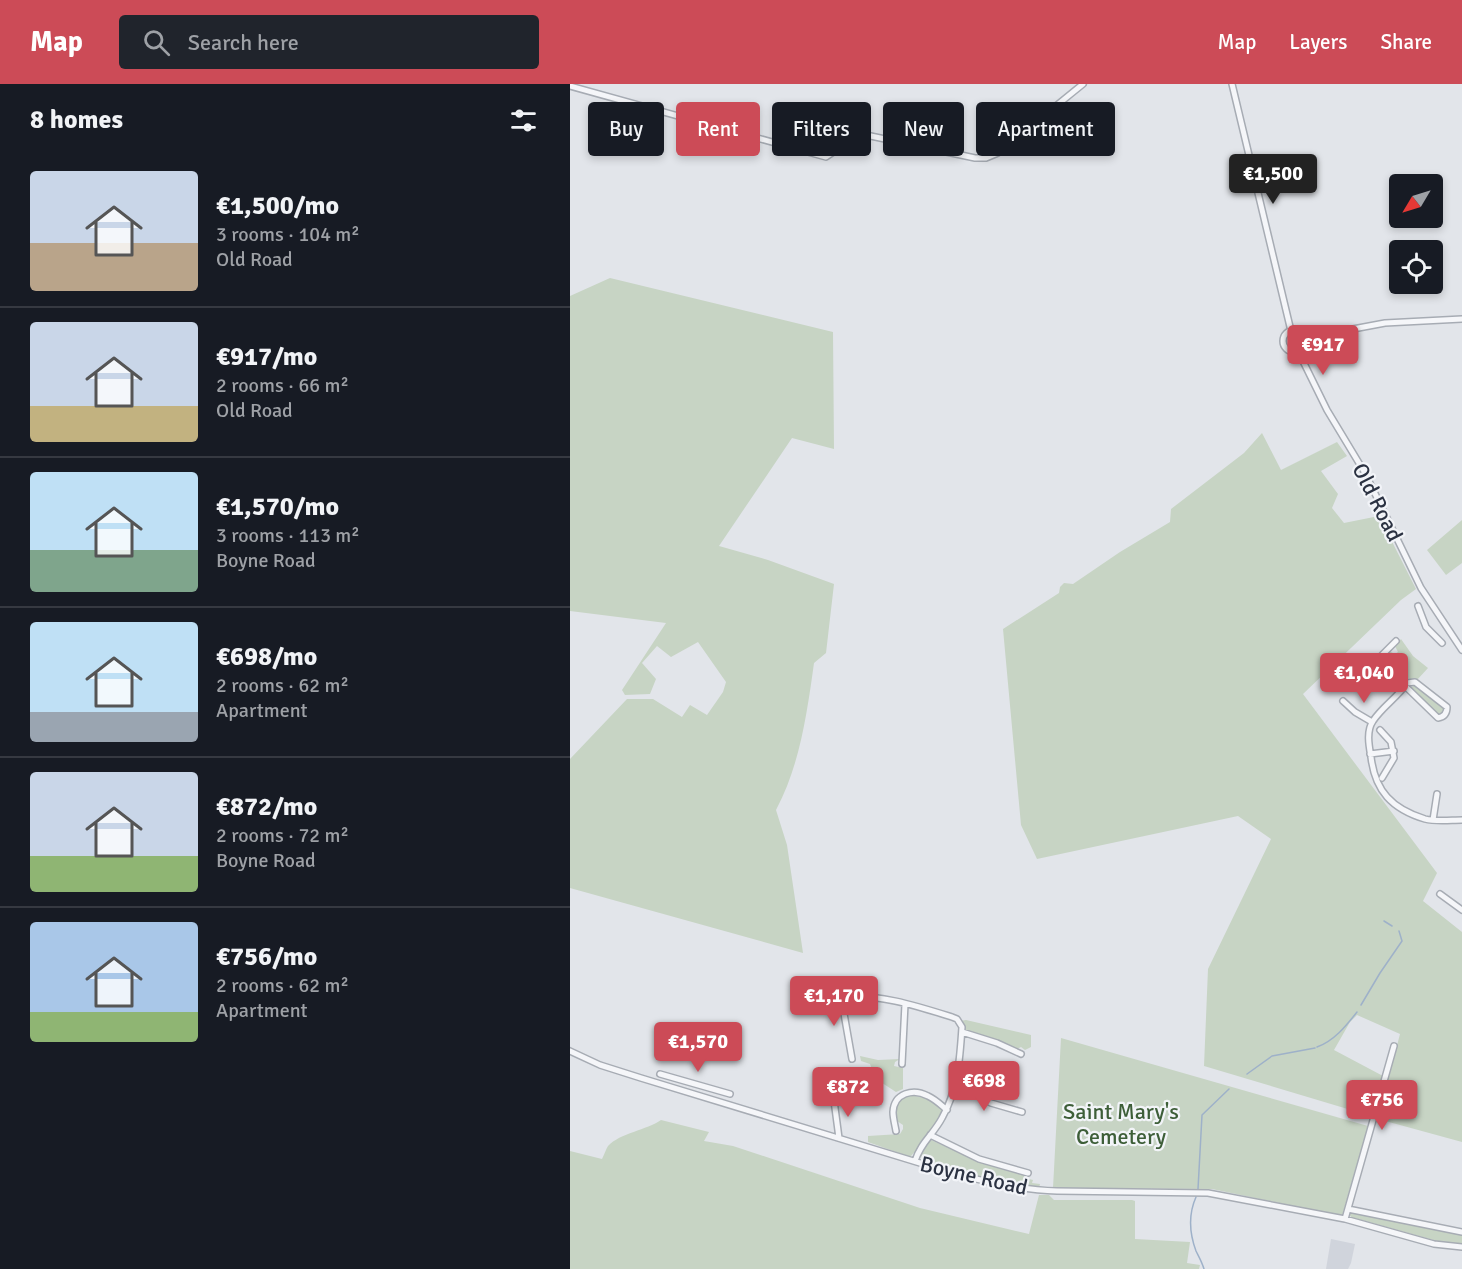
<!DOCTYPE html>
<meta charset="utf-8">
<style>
:root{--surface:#171b24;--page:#20242c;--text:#f1f3f6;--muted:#9ea1a6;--line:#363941;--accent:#cc4b57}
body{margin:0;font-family:Signika,sans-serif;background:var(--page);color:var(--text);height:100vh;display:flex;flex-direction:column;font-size:22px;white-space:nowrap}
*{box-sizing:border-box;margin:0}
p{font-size:20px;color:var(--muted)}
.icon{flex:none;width:33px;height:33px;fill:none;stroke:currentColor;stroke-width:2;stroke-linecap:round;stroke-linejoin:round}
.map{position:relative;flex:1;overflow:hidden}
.drawer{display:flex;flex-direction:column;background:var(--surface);width:570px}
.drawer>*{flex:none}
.banner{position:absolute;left:18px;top:18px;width:570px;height:54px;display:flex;gap:12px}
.needle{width:39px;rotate:232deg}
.fabs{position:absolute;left:819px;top:90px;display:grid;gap:12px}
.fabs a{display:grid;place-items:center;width:54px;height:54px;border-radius:6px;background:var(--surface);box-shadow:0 3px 9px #0003;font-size:30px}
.price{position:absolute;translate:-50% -51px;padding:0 14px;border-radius:6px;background:var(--accent);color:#fff;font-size:20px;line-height:39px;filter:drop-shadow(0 2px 3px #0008)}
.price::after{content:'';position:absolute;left:50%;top:36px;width:18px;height:14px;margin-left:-9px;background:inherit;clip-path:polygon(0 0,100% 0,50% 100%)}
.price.active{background:#222;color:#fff}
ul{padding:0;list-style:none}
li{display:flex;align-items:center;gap:18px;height:150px;padding:0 30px}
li+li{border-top:2px solid var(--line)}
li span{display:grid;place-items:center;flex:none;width:168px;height:120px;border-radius:6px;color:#555}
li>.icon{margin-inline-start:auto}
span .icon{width:72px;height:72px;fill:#fffc;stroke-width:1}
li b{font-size:26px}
h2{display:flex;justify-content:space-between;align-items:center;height:72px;padding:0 30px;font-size:26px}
.tag{padding:0 21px;border-radius:6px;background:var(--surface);box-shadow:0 3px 9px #0003;font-size:21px;line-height:54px}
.tag.active{background:var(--accent);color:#fff}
header{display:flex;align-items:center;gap:36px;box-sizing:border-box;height:84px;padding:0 30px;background:var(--accent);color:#fff}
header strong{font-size:28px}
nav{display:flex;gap:33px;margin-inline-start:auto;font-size:21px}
.search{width:420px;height:54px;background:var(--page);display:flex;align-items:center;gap:15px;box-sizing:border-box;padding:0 21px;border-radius:6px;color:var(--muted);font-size:22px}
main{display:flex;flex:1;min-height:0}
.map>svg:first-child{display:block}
.built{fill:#d0d4dc}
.green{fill:#c7d4c4}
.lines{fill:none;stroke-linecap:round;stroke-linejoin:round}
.stream{stroke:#9eb1c9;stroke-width:1.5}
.minor-casing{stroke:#a7acb4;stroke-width:8}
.minor{stroke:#f5f6f9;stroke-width:5}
.labels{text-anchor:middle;stroke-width:4.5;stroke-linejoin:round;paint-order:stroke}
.street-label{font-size:22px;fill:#2b3242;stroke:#f2f4f8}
.park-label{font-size:22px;fill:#3d5e38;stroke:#f2f4f8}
</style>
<header>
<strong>Map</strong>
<div class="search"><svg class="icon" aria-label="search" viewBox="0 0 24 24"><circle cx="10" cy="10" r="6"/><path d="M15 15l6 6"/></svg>Search here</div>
<nav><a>Map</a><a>Layers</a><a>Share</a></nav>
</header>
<main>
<section class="drawer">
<h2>8 homes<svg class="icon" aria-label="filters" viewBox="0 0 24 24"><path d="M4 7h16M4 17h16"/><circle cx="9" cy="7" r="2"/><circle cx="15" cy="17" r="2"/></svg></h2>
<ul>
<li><span style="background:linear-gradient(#c9d6e8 60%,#b9a48a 0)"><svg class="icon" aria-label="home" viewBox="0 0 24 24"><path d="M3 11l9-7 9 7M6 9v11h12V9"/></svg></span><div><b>€1,500/mo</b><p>3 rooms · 104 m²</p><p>Old Road</p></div></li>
<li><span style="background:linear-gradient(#c9d6e8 70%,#c2b280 0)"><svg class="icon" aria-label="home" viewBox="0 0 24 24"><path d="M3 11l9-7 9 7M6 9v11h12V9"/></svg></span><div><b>€917/mo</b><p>2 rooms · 66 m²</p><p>Old Road</p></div></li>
<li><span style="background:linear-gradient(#bfe0f5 65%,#7fa58c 0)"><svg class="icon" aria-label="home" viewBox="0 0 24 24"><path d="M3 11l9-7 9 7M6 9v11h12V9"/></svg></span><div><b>€1,570/mo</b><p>3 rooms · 113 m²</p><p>Boyne Road</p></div></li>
<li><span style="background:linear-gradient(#bfe0f5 75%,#9aa5b1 0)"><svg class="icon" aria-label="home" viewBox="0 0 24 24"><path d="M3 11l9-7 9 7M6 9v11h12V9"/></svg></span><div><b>€698/mo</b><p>2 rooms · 62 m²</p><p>Apartment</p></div></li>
<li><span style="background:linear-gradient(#c9d6e8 70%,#8fb573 0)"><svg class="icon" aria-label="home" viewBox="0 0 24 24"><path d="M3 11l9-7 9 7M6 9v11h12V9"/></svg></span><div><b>€872/mo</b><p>2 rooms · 72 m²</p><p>Boyne Road</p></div></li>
<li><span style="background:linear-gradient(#a9c7e8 75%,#8fb573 0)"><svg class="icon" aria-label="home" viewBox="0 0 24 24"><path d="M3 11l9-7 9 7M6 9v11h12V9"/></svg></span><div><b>€756/mo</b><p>2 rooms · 62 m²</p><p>Apartment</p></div></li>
</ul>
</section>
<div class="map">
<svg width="892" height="1185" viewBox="0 0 892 1185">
<rect width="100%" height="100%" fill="#e2e5ea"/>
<!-- built -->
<path class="built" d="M761,1155L785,1160L781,1179L778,1185H756Z"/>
<!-- green -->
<path class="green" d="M40,194L263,248L264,365L222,354L149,462L198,476L264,500L256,569L244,579C237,629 230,681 206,726L217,761L233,869L0,804V675L57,615H83L112,633L120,621L137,631L153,608L156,598L128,558L101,573L87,562L72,579L86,595L80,610L55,611L52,606L96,539L0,527V212Z
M692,349L711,386L767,358L777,372L751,387L768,410L762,424L774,439L809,432L846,505L831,516L733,610L867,789L853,817L892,848V1058L808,1035L830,950L787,931L780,938L764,966L813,992L801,1032L634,982L638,885L701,755L668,732L467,775L451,741L433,545L489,509L490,503L494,499L503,500L550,468L600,438L601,425L674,369Z
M892,436V479L876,491L857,466Z
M831,555L843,572L858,584L847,596H841L830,587L832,584L822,576L818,580L815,575V570L819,567L825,570L828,568L825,562Z
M844,601L873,624V629L867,630L841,604Z
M396,936L461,951V963L455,966L451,963L447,965L416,953L393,947L390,937Z
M491,954L798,1042L772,1132L642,1105L483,1104Z
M290,972L308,976L330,975L325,978L324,982L333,984V1005L326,1008L306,995L300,980L291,977Z
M338,1011L357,1014L372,1025V1029C368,1037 345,1069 340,1073L298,1058V1052L330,1050L333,1045V1041L327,1037V1020L333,1012Z
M91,1036L139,1048L134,1057L163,1062L350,1124L459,1150L469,1111H479L484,1116H562L565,1117V1155L620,1158L617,1179L630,1181L629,1185H0V1067L32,1075C34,1071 36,1065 38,1062C50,1049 77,1046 91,1036Z
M359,1055L396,1072L453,1090L455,1094L463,1096L462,1099L470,1100L469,1104C429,1100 391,1090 353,1077L350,1070Z
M780,1128L892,1150V1160L874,1159L781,1133L779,1130Z"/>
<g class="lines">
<!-- stream -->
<path class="stream" d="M814,837L822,842
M791,921L810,889L832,857L829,847
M747,963C764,957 776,942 787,928
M677,990L702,972L745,964
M628,1105L632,1031L659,1005
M626,1113C618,1131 619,1148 626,1167C629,1173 632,1178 634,1185"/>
<defs>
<path id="minor" d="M662,0L721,247
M0,2L256,73L265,67L270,51L277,47L405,74H416L428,69L513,0
M713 257a11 11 0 1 1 22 0a11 11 0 1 1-22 0Z
M735,254L815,239L892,235
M728,267L757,326L795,389L851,504L892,566
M848,522L856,543L872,559
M826,557L812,571L813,575L837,599C828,613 812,623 803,637C796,647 799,662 801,673C805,707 822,725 855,735C866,738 881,736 892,736
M835,602L868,634C874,633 877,629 877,623L845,598L837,599
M773,617L785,628L802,638
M810,646L821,658L824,674L812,694
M800,670L824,667
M863,736L867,710
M870,810L892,826
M270,907L282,975
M270,913C307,909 347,922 382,933L387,935L392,943C390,974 388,1006 372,1034C363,1051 351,1058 345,1077
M392,948L427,959L451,970
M0,967L30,981L71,994L386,1090C420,1099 453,1106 487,1107L638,1109L775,1135L864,1160L892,1163
M332,980L335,920
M90,990L160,1010
M386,1000L421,1019L452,1028
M326,1047C325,1041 323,1034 323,1028C324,1009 343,1004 358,1012C365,1015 371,1021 377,1026
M360,1051L409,1075L458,1089
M269,1054L263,1009L278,1007
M778,1125L892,1148
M775,1135L824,962"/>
</defs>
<!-- minor casing -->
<use href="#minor" class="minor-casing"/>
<!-- minor -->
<use href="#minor" class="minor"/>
</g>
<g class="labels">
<!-- street labels -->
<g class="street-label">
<text transform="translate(808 418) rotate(63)" y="8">Old Road</text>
<text transform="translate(404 1091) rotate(13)" y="8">Boyne Road</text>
</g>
<!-- park labels -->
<g class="park-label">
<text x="551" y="1035">Saint Mary's<tspan x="551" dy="25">Cemetery</tspan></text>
</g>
</g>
</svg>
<div class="fabs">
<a><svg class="needle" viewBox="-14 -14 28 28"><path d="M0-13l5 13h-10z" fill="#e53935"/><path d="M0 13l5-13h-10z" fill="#9ea1a6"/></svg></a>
<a><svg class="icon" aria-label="locate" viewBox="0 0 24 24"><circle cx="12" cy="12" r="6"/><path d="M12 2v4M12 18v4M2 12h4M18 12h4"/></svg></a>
</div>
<b class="price active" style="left:703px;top:121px">€1,500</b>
<b class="price" style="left:753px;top:292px">€917</b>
<b class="price" style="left:794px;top:620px">€1,040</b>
<b class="price" style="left:264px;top:943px">€1,170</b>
<b class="price" style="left:128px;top:989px">€1,570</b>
<b class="price" style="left:414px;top:1028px">€698</b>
<b class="price" style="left:278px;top:1034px">€872</b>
<b class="price" style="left:812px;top:1047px">€756</b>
<div class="banner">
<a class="tag">Buy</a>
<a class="tag active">Rent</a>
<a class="tag">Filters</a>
<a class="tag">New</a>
<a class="tag">Apartment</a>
</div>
</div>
</main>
